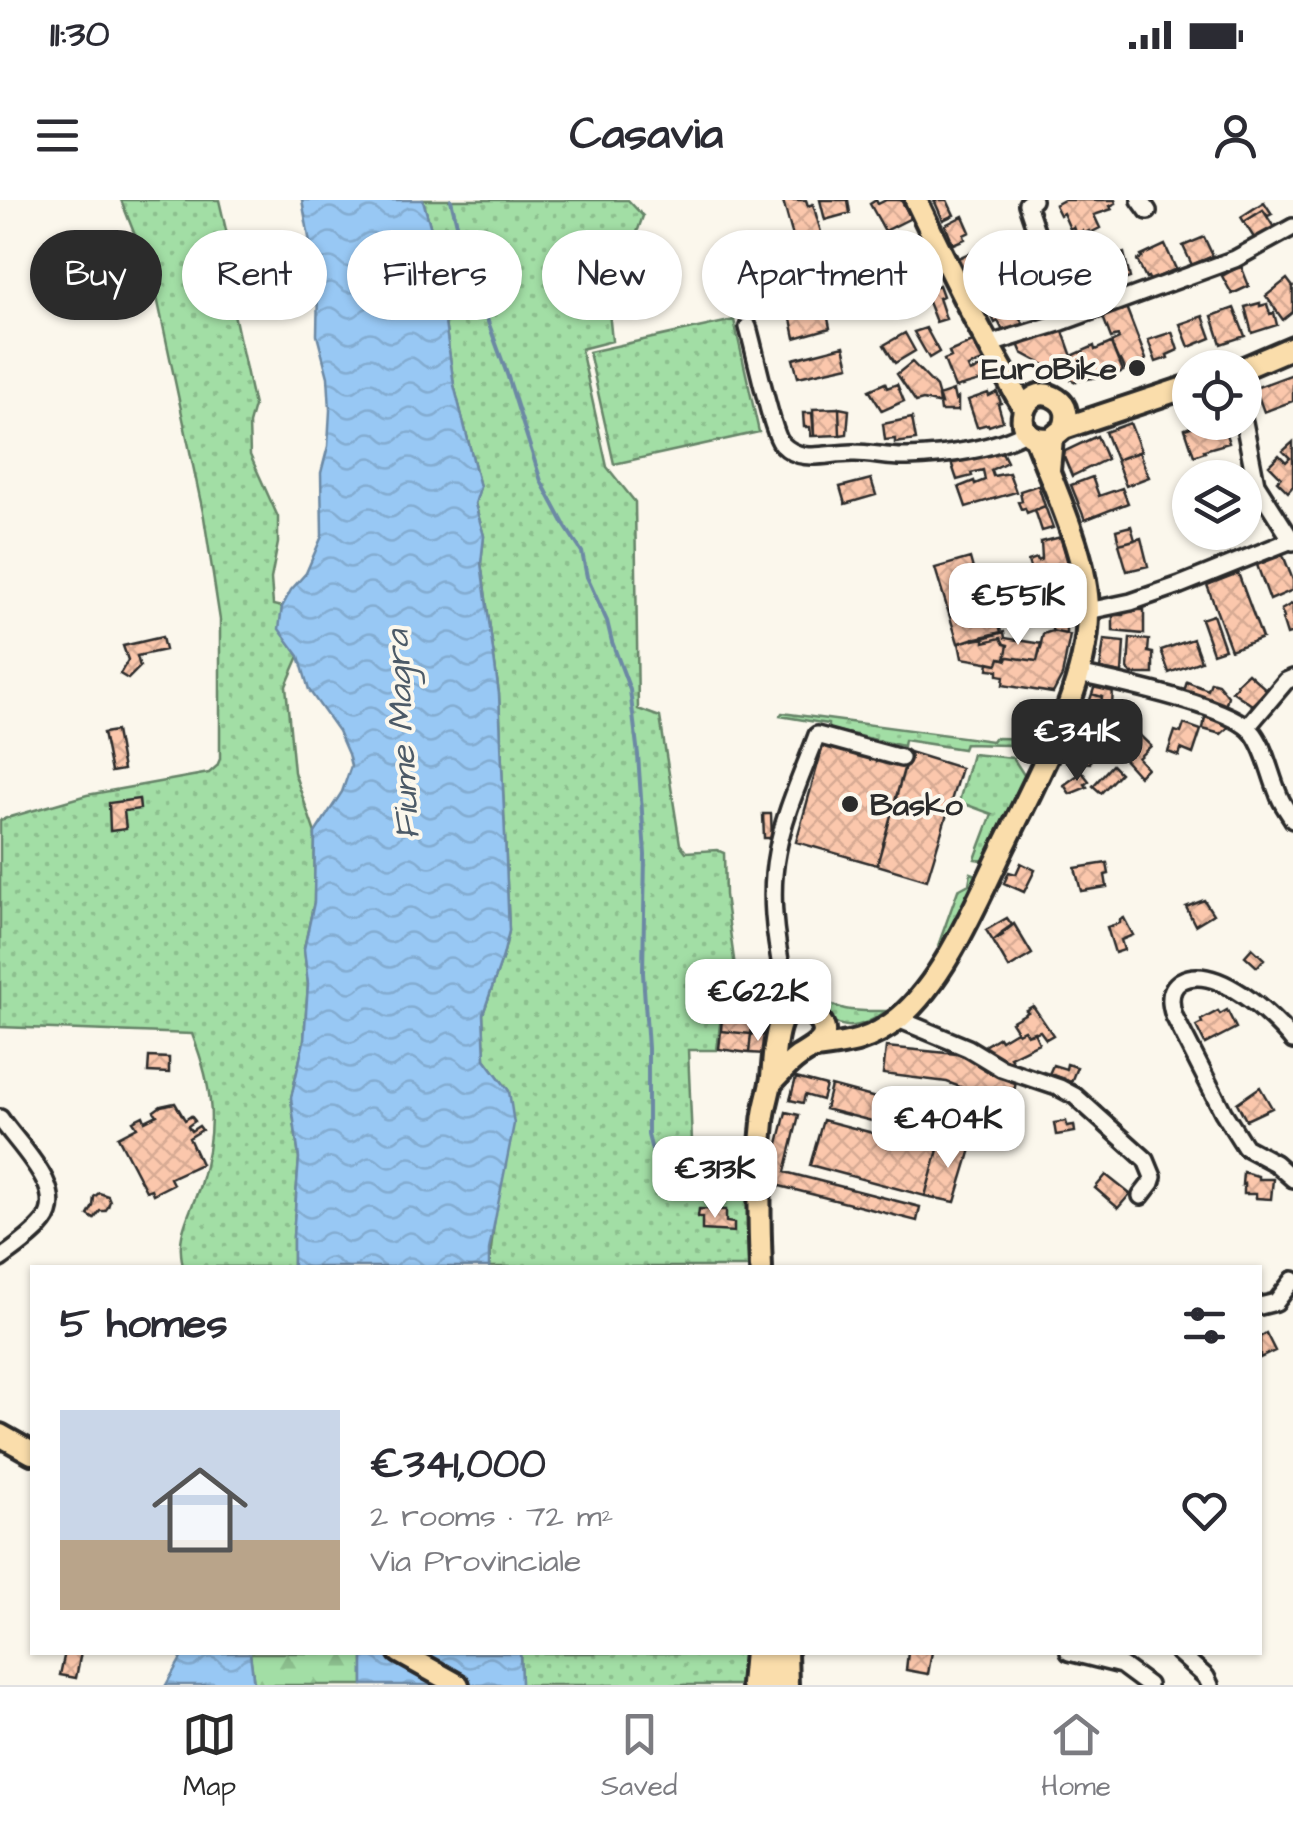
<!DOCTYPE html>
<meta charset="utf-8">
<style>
:root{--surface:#fff;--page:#f7f7f7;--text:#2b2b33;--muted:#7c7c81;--line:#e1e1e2;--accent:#2b2b2b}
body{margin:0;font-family:"Architects Daughter",sans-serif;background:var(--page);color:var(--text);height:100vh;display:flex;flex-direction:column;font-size:38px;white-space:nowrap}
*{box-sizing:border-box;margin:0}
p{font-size:32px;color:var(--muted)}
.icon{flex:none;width:55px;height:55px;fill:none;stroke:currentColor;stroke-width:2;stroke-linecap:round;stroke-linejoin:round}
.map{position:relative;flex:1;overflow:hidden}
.side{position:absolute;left:30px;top:1065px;width:1232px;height:390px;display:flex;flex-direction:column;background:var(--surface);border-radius:0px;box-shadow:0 2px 8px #0004}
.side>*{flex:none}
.top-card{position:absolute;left:30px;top:30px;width:1235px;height:90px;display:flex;gap:20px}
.tools{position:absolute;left:1172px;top:150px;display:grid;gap:20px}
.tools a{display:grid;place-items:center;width:90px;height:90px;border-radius:50%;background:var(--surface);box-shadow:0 2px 8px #0004;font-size:50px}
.price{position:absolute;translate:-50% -85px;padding:0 22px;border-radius:20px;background:#fff;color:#222;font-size:32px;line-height:65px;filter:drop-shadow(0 2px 5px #0008)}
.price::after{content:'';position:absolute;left:50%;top:60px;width:30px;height:22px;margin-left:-15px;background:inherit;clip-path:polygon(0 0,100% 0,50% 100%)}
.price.current{background:var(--accent);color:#fff}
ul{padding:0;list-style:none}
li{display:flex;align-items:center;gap:30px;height:250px;padding:0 30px}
li span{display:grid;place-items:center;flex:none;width:280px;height:200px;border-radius:0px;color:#555}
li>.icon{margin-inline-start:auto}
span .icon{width:120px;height:120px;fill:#fffc;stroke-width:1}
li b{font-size:42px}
h2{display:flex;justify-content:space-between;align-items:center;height:120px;padding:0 30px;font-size:42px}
.chip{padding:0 35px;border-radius:45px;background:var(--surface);box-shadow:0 2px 8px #0004;font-size:35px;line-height:90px}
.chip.current{background:var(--accent);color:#fff}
.status{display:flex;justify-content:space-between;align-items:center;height:70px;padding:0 50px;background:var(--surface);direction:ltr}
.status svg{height:28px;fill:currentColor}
header{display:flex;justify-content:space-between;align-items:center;height:130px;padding:0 30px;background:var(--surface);font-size:45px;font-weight:800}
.dock{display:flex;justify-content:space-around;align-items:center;height:140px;border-top:2px solid var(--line);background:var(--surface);font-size:28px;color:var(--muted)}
.dock a{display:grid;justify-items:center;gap:5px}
.dock .current{color:var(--accent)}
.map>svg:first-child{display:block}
.green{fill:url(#green-dots);stroke:#668468;stroke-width:2.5}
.forest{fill:url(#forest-firs);stroke:#668468;stroke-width:2.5}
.water{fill:url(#water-waves);stroke:#6c89a4;stroke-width:2.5}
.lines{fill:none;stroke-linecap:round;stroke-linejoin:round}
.stream{stroke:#6c89a4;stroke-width:4}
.building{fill:url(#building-cross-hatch);stroke:#2b2b2b;stroke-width:2.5}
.minor-casing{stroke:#2b2b2b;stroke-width:22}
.major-casing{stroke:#2b2b2b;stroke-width:28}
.minor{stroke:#fbf7ec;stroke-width:15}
.major{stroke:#faddab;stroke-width:20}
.poi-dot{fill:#2b2b2b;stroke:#fbf7ec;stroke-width:4}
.labels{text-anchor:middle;stroke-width:8;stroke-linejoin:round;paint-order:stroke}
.poi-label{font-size:32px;font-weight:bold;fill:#2b2b2b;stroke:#fbf7ec;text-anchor:end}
.water-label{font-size:35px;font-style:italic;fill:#4c5a67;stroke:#fbf7ec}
</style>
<div class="status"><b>11:30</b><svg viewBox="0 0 49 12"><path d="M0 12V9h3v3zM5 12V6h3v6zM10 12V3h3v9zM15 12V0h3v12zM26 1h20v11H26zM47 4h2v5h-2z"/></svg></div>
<header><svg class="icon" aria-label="menu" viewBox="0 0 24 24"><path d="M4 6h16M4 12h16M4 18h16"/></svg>Casavia<svg class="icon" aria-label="person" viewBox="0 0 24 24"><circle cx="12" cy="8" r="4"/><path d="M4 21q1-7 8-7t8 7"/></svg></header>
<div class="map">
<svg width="1293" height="1485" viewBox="0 0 1293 1485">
<defs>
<pattern id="green-dots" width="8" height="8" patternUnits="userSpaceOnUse" patternTransform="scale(2.5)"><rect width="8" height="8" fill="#a2dea5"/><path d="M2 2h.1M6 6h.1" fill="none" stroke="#8cbf8e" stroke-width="1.8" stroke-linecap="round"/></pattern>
<pattern id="forest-firs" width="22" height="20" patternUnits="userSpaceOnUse" patternTransform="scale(2.5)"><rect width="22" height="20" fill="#a2dea5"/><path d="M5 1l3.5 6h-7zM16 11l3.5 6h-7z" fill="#8cbf8e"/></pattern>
<pattern id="water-waves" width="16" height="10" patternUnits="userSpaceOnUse" patternTransform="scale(2.5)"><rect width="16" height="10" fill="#98c8f4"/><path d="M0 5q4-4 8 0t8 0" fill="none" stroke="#83acd1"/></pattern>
<pattern id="building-cross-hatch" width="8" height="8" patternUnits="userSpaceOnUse" patternTransform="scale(2.5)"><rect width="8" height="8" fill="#fbc7ac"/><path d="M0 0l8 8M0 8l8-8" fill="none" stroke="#d7ab94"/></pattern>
</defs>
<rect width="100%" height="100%" fill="#fbf7ec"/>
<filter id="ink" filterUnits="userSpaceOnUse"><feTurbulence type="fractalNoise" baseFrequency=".01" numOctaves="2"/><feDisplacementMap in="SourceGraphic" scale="20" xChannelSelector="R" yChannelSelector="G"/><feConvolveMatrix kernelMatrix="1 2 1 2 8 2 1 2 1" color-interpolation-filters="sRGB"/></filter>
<g filter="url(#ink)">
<!-- green -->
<path class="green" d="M121,0H219L238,82L234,114L254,206L249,224L250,255L278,317V343L271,379L273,405L282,407L280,429L299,456L286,486L294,572L315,633L314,702L304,748L308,784L304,841L291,898L299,958L293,1036V1067H183C182,1060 180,1052 181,1044C182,1025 194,1004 200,985C217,927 214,890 192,834L0,827V620L87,595L209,573L217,566L220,559V420L204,317L154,83Z
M423,0H628L643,16L635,38L643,59L642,81L607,92L612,141L581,149L607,267L635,302L638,509L660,517L680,644L686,652L717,650L724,653L725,695L735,767L741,790L753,808L774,818V830L753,829V820L721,816L717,850H688L693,964L749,978L751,1067H489L509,891L485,859L483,814L503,756L509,731L499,494L481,362L484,336L475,303L480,287L454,185L432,33Z
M734,120L759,232L614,264L589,152Z
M782,513L992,541L994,538L1050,539L1047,546L965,544L963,549L904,540L903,546L828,529V524L780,516Z
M972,554L1013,558L1026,578L987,661L975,659L992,614L959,602Z
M971,673L980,676L966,705L938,746L958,690L969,684Z
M787,755C801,777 817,804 845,809C859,812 874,811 886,811C853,835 837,829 809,804C802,797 793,789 790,779C787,772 788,762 787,755Z
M520,1453H754L752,1485H521Z"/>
<!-- forest -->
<path class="forest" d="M250,1453H363V1485H254Z"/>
<!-- water -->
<path class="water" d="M302,0H423L432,33L454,185L480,287L475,304L484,336L481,363L499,494L509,731L503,756L483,814L485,859L509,891L514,924L489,1050V1067H293V1036L299,958L291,898L304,841L308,784L304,749L314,702L315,633L342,592L351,566L348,554L338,531L309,490L299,456L279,429L282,407L291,390L306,373L322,336L321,273L328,246L330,210L328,177L317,135L318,86Z
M184,1453H250L254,1485H166Z
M363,1453H520L521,1485H363Z"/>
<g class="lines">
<!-- stream -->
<path class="stream" d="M451,0L466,61L507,174L541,281L565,326L582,352L587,377L607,421L612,442L630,490L638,555L645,655L643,773L648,848V935L657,970L694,963"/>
</g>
<!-- building -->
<path class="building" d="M787,0H806L808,6L813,4L824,43L797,51L783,1Z
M820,0H848L850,13L825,20Z
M876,0L878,4L886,0H901L911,18L885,31L870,4Z
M934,0H947L954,15L943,20Z
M1064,0H1115L1116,3L1110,6L1112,9L1094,15L1100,28L1090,33L1089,31L1083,34L1082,31L1076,34L1073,27L1070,29L1063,13L1060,15L1055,5Z
M1264,2L1272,14L1268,16L1263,10L1244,22L1241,17Z
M1263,10L1275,29L1256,41L1244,22Z
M963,16L970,32L964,35L965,39L953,44L945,25Z
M917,34L921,44L887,56L883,44L888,42L889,44Z
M1204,37L1213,56L1192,65L1183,46Z
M1165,45L1176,69L1150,81L1148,77L1146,78L1137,60L1142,58L1141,56Z
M997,49L1003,61L979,71L974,61Z
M969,53L979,71L984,70L997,99L985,104L978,91L975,92L958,58Z
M1124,53L1130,78L1107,86L1097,62Z
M1083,66L1094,99L1083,103L1077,87L1073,88L1067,72Z
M1241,66L1249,86L1232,94L1222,76Z
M809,72L813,92L786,100L780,80Z
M1287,79L1293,87V112L1283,120L1266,96Z
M939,85L943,96L939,98L946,119L936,122L924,92Z
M1066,86L1078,113L1055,120L1048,90Z
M813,92L819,115L827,113L830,128L795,138L787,99Z
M1013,101L1023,125L1004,133L998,121L995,123L990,112Z
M1260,103V106L1267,104L1270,114L1274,113L1277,125L1252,133L1245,107Z
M1126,107L1146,159L1141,166L1135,164L1133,169H1125L1121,160L1118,161L1111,143L1119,139L1118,136L1111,138L1103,117L1114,109L1119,110Z
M1234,108L1245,136L1221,144L1212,116Z
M1203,116L1211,138L1189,147L1180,124Z
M1061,126L1079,176L1076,182L1022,153L1018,144Z
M926,128L939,152L929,158L914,132Z
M1172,132L1178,150L1167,155L1168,158L1156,162L1148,140Z
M905,133L915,151L895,163L884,145Z
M975,141L983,161L968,167L970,172L982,167L987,179L955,188L944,160L951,157L949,152Z
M1111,143L1123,171L1105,179L1103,176L1081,180L1072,156L1094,146L1095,150Z
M844,146L849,166L798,177L793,159Z
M912,162L936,187L941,204L923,200L916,202L897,174Z
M1293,174V201L1264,212L1255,188Z
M885,183L887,188L897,184L904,201L882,211L869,190Z
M953,191L955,200L958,198V211H940L938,196Z
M997,192L1001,203L998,204L1003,221L989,226L988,224L977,227L968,200L988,193L989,196Z
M839,208L840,235L814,236L813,209Z
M839,208L849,210L847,234L840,235Z
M803,213H812L814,236H811L810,227H804Z
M912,218L916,240L895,243V239L885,240L883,224Z
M1204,222H1222L1229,243L1204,250L1205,252L1194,256L1185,229Z
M1130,223L1141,251L1116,260L1105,232Z
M1097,236L1107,259L1072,276L1064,257L1065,251Z
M1293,242V286L1288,292L1277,281L1281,277L1269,265L1279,255L1286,262L1290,258L1283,251Z
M995,246L1003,254L1007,262L991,270L993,276L1009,273L1016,292L966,307L959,287L974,281L975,284L985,280L983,270L971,273L972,276L957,280L950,259Z
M1139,252L1149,277L1126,286L1116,260Z
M1092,277L1099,296L1122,288L1128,303L1085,320L1071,285Z
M871,279L876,295L845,304L840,287Z
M1038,285L1045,306L1027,313L1025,308L1021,309L1018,302L1022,301L1020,291Z
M1045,306L1053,328L1042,331L1035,310Z
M1131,326L1135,340L1119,344L1116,330Z
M1061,337L1069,366L1050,372L1048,368L1045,369L1046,374L1033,377L1028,361L1037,358L1038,361L1042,359L1041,342Z
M1141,338L1148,366L1127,371L1119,344Z
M1283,355L1293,380V390L1270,400L1257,365Z
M970,358L984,409L994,406L1001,432L958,443L935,368Z
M1238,373L1262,438L1231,450L1207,385Z
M1058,384L1059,387H1063L1067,408L1066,417L1059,421L1043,423L1039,388Z
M1293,403V433L1287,435L1282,419L1284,418L1281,410Z
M1123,410H1144V434L1113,431V415H1123Z
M1213,415L1225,449L1213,453L1201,419Z
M1066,417V434L1052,431L1053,421Z
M1052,431L1070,435L1062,476L1053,493L1003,485L1004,476L998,475V470L988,469L989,462L998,464L1000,458L1007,460L1008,457L1037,461L1043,434Z
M1004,432L1005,438L1042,444L1037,461L1008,457L1007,460L1005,459L1008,445L1004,444L1001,438L984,442V438Z
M162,437L165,450L137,456L140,467L128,479L120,474L128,460L123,446Z
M974,438V440L984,438V442L1001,438L1004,444L1008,445L1005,459L1000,458L998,464L962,458L959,443Z
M1130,438L1149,440L1148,452L1153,453V474H1132L1128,469Z
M1193,439L1201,461L1169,473L1161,450Z
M1104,440L1124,442L1122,473L1100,469Z
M1248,473L1267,490L1252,505L1232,491L1237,486L1236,484Z
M1187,482L1208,490L1211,482L1218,484L1228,496L1225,507L1183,494Z
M1096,483L1113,487L1112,507L1101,504L1102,497L1092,494Z
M1092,494L1102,497L1101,504L1110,507V516H1112L1110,525L1081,522L1079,528L1077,526L1082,512H1086Z
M1205,517L1231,525L1221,534L1203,529Z
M1081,522L1112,526L1109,536L1101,542L1084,540L1085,537L1078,536Z
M1184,524L1201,530L1193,554L1181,549L1179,556L1168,552L1175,531L1181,533Z
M1131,527L1151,546L1138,558L1147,568L1139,576L1111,545Z
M116,531L123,570L111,572L103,533Z
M1074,539L1101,542L1100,553H1096L1095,557L1091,556L1090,563L1066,561L1068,549L1072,550Z
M824,542L905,565L877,665L796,642Z
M909,552L961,568L927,680L877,665Z
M1112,565L1120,573L1101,593L1093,586Z
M1082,572L1089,581L1085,584L1087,587L1070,594L1064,585Z
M139,599L140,609L124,611L126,629L110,631L109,603Z
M763,614H771L772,638H764Z
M1021,663L1035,670L1024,692L1004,683L1009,672L1016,674Z
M1107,663L1109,674L1105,675L1107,687L1081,691L1075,668Z
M1204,700L1213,714L1195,725L1186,707Z
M1007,718L1012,725L1002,732L1003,735L993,741L986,730Z
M1124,718L1133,735L1121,740L1124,750L1115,753L1107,727L1120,723V720Z
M1014,724L1032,754L1009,768L993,741Z
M1252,748L1264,759L1257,767L1245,756Z
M1033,806L1053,835L1046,839L1040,831L1027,835L1024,830L1018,833L1011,822L1028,812L1026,810Z
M1227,810L1236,828L1205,844L1196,826L1202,823L1201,820L1218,811L1220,814Z
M722,817L753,820L751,834L721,831Z
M1024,830L1027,835L1034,832L1039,843L1010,857L1012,860L1003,865H998L993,854L989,856L984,846L999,837L1001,840L1016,831L1018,833Z
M721,831L751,834L749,853L719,849Z
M751,834L768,836L766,854L749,853Z
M886,847L957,854L1017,879L1010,906L947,882L883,874Z
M149,857L169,858V873L148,872Z
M1067,864L1077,867L1071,882L1049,874L1053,865L1066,869Z
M796,878L826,886L822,900L805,895L803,903L790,900Z
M831,886L913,908L907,930L825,909Z
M1260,887L1272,908L1246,920L1237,903Z
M175,903L185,920L191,916L195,921L188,926L191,931L199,926L202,930L189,938L201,964L170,978L173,984L153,994L151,989L146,991L118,937L137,927L133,921L143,916L145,921L157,915L154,911L161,906Z
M957,906L984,920L971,949H967L968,946L942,939Z
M786,912L799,915L785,972L920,1007L917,1021L768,983Z
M823,920L938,950L925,996L810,965Z
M1066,921L1067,926L1074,925L1075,932L1056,935L1054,923Z
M941,939L968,946L967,949H971L955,1002L925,996Z
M1243,972L1258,976V979H1273L1271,999L1256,998V994H1244V984L1242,985Z
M1106,975L1130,994L1118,1008L1095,988Z
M99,993L108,996L110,1001L108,1007L105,1011H100L94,1019L88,1015L93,1006L94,997Z
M699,1009L726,1010V1022L734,1023V1032L702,1030V1017H698Z
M1266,1133L1275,1151L1260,1158V1137Z
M65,1452H81L76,1478L60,1475Z
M908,1452H932L928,1474L906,1470Z"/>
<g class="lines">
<defs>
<path id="minor" d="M1033,0L1027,4L1040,43
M1140,0L1148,11
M748,127C754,147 772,234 782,244C802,265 829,252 855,253C872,253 890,258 908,257C944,256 996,249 1027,231
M987,145L1062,122L1235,59L1293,27
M1244,222L1256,284L1293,342
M1088,411L1131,402L1180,385L1292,340
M1078,474C1115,482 1234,506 1254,534C1266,551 1270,574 1278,593C1281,603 1288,611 1293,620
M1248,526L1286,481L1293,478
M776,770L778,827
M809,811L786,786L783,777C775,736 769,694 777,653C784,613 803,573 817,535L901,558
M898,819L968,848L1001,868L1060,888L1075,896L1146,960L1153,977L1151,983L1141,996
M1293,841C1273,816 1215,762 1181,781C1168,789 1170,804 1174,816L1223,912L1245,947L1275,963L1293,979
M0,918C17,944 69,990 44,1022C33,1036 14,1049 0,1059
M1260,1106L1276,1102L1293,1080
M1069,1452L1121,1465L1148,1485
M1178,1452L1206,1477L1210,1485"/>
<path id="major" d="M916,0C943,57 970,113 1001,167C1009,181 1015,194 1024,208
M1244,168L1293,147
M1064,228L1190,186
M1049,270L1052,238L1064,228C1068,217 1068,206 1057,199C1023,176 1003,246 1052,238
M815,848C849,844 871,841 899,818C947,778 980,694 1008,638C1039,573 1089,484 1088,411C1088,357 1054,288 1035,237
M761,1068C759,1021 758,968 763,922C764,907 770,892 772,877C774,860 774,840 780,824C785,808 806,805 817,817C836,838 812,848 798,857C788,864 780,874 771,883
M0,1235L32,1253
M399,1452L458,1485
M768,1452V1485
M786,1452L787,1485
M752,1485L755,1452"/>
</defs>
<!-- minor casing -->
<use href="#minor" class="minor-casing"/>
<!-- major casing -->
<use href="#major" class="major-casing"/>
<!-- minor -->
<use href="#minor" class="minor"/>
<!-- major -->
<use href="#major" class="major"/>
</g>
</g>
<!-- markers -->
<g class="poi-dot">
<circle cx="1137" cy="168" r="10"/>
<circle cx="850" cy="604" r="10"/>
</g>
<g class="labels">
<!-- poi labels -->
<g class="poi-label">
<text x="1117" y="179">EuroBike</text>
<text x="870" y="615" text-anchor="start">Basko</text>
</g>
<!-- water labels -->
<g class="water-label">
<text transform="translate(401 535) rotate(-93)" y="12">Fiume Magra</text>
</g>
</g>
</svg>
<div class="tools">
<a><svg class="icon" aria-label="locate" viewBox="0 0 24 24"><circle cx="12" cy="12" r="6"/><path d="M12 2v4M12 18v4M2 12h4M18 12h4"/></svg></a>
<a><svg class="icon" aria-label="layers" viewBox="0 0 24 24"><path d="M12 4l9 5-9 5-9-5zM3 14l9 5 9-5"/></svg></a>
</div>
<b class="price" style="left:1018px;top:448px">€551K</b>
<b class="price current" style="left:1077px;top:584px">€341K</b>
<b class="price" style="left:758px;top:844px">€622K</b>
<b class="price" style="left:948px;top:971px">€404K</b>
<b class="price" style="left:715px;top:1021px">€313K</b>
<div class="top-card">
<a class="chip current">Buy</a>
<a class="chip">Rent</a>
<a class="chip">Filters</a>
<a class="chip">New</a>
<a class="chip">Apartment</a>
<a class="chip">House</a>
</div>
<section class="side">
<h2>5 homes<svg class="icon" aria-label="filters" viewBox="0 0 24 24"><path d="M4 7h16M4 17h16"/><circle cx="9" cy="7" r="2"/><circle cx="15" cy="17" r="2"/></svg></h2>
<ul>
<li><span style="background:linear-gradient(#c9d6e8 65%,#b9a48a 0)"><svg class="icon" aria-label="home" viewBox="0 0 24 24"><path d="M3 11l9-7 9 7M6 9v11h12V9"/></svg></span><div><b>€341,000</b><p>2 rooms · 72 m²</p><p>Via Provinciale</p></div><svg class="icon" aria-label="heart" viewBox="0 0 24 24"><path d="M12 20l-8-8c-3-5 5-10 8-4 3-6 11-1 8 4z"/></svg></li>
</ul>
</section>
</div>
<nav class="dock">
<a class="current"><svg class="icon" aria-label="map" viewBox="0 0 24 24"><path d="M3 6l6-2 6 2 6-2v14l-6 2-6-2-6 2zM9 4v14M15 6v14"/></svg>Map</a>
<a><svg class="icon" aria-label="saved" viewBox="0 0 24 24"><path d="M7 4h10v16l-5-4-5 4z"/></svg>Saved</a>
<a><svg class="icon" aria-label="home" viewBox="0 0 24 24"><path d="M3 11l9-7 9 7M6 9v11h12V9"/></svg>Home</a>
</nav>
